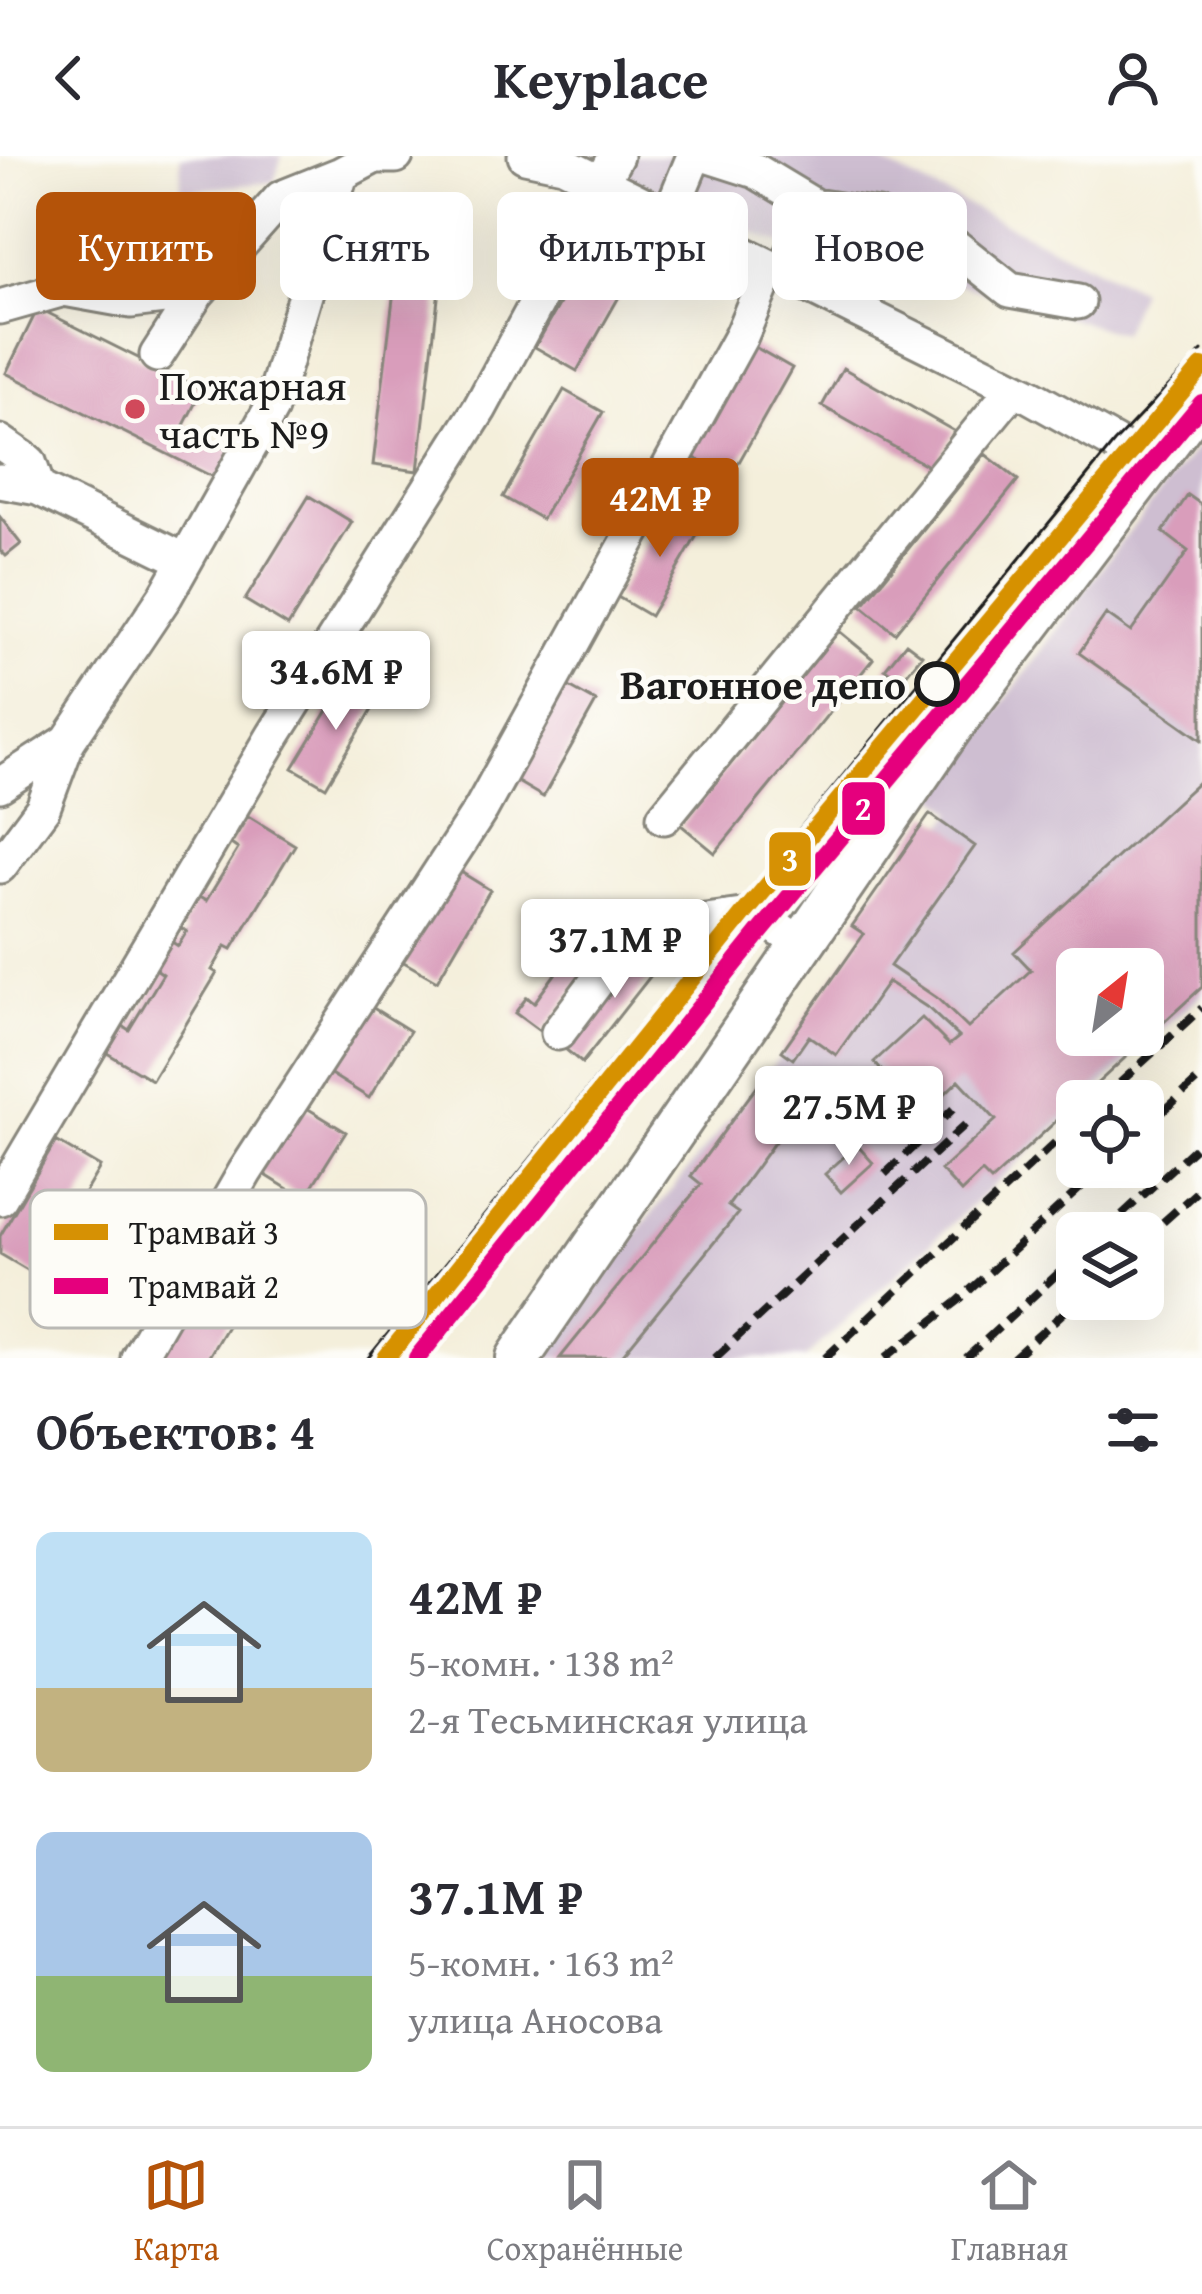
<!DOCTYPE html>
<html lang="ru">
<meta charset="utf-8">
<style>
:root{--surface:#fff;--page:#f2f2f3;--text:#2b2b33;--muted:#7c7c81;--line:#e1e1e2;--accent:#b45309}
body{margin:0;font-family:"Gentium Book Plus",serif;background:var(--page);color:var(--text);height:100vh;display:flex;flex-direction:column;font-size:45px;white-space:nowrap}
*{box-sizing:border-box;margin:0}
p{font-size:39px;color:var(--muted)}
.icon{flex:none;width:66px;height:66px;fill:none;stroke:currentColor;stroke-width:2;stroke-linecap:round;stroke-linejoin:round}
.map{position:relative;height:1202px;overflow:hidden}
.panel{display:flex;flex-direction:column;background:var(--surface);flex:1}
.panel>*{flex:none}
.hud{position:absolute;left:36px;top:36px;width:1131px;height:108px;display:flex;gap:24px}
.needle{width:78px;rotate:30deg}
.controls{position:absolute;left:1056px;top:792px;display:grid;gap:24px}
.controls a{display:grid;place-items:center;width:108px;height:108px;border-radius:18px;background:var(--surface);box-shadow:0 12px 48px #0002;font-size:60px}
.price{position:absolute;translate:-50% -102px;padding:0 27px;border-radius:12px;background:#fff;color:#222;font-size:39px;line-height:78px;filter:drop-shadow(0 3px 6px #0008)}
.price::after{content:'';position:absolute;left:50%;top:72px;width:36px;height:27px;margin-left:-18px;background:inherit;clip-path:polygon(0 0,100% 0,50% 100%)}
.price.current{background:var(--accent);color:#fff}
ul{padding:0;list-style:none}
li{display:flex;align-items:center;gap:36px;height:300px;padding:0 36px}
li span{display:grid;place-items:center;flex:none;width:336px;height:240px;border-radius:18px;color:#555}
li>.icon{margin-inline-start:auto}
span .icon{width:144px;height:144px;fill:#fffc;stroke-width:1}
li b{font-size:51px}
h2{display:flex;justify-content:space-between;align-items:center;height:144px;padding:0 36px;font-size:51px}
.pill{padding:0 42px;border-radius:18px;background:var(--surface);box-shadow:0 12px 48px #0002;font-size:42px;line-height:108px}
.pill.current{background:var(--accent);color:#fff}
header{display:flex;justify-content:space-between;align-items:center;height:156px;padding:0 36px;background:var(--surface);font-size:54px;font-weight:700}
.tabs{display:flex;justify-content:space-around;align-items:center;height:168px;border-top:3px solid var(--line);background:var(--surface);font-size:33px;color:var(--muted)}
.tabs a{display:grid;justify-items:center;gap:6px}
.tabs .current{color:var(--accent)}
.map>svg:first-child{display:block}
.industrial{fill:#cebed1;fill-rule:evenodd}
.building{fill:#d99dbb;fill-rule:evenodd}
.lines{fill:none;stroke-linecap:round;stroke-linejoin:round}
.minor-casing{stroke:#88867c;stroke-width:39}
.major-casing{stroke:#88867c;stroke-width:48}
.minor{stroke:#fff;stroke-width:33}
.major{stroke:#fff;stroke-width:42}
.tram{stroke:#1c1c1c;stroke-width:3}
.rail{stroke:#1c1c1c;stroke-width:8;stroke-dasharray:18 9;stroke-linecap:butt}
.tram-1-casing{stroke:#fdfcf7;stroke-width:27}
.tram-2-casing{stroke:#fdfcf7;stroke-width:27}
.tram-1{stroke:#d69104;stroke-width:18}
.tram-2{stroke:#e5007d;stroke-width:18}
.poi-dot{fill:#d1495b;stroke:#fdfcf7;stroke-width:4.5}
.stop-dot{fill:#fdfcf7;stroke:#1c1c1c;stroke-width:6}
.labels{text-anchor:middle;stroke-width:9;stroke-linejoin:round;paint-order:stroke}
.poi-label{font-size:42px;fill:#1c1c1c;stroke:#fdfcf7;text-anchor:start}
.stop-label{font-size:42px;font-weight:bold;fill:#1c1c1c;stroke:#fdfcf7;text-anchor:end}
.key{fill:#fdfcf7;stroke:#bab9b5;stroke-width:3}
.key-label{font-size:33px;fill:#1c1c1c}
.line-badge{stroke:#fdfcf7;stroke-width:4.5}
.badge-label{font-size:33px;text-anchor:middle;font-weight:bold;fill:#fff}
</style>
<header><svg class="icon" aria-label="back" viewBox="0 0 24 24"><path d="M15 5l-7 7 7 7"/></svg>Keyplace<svg class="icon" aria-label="person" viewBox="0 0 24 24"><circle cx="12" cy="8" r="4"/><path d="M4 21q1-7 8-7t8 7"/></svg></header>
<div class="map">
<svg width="1202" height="1202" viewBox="0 0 1202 1202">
<rect width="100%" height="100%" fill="#fdfcf7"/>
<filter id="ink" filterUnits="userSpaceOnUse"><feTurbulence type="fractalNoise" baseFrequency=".00833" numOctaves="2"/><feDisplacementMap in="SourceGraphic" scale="24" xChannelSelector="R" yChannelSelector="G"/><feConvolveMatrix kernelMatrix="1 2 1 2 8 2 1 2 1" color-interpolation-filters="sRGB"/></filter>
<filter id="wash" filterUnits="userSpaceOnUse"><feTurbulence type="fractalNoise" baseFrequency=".004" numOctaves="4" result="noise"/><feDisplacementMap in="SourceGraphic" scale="48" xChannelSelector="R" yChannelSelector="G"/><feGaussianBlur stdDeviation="2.7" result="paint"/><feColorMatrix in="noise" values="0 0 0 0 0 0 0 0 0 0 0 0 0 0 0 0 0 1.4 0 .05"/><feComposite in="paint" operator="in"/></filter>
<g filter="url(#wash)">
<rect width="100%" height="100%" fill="#f4efdb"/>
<!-- industrial -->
<path class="industrial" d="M180,0H282L274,26L181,35Z
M569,0H868L1140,134L1122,178L959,128L866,123Z
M1202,284V838L1085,945H1077V953L805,1202H543L628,1087L777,904L954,656L936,639L1120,387ZM1077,813H1143V879H1077Z"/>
<g id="blocks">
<!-- building -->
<path class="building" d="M403,59L447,64L418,315L373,309Z
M599,79L641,102L577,215L535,191Z
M38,152L202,234L183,271L233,296L219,324L6,217Z
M748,187L792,212L730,322L686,297Z
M843,212L954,275L933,313L822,250Z
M564,234L603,256L542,363L503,341Z
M985,298L1018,324L895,477L862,450Z
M1188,339L1202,349V584L1079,497L1106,458L1131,476L1188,395L1163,376Z
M309,340L352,366L288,470L245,444Z
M669,349L703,369L650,460L616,440Z
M0,361L21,388L6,400L0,394Z
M839,475L873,503L715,697L681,669Z
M906,487L922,499L901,525L885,513Z
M347,523L379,542L326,631L293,612Z
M562,527L596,546L543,641L509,621Z
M1202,623V831L991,1025L982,1016L961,1036L941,1014L996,964L959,924L922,960L874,906L922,862L949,889L959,881L928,852L888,826L836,899L809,880L793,903L782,895L864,778L852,770L930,658L975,690L890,810L937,842L968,872L1031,814L1014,796ZM1077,813H1143V879H1077Z
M248,660L295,689L232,793L226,790L212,814L217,817L152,924L107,897L123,870L129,874L163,818L156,813L172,786L178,790L187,775L181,772L199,741L206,745L238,693L231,688Z
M456,713L490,734L437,825L402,805Z
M604,751L624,765L542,877L515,857L527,841L534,847Z
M648,784L667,799L582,907L564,892Z
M362,845L410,875L369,942L321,912Z
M765,919L803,947L728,1050L738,1057L620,1202H560L701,1028L691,1020Z
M297,946L346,976L304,1043L256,1013Z
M56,985L100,1011L36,1119L0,1098V1080Z
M857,989L873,1007L841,1036L825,1018Z
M237,1060L278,1084L208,1202H152Z"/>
</g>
</g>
<g filter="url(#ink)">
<use href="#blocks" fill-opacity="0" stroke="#88867c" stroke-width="3"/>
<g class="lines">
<defs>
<path id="minor" d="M525,0L563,8L1028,239L1114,287L1148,314
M709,0L756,15L814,50
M669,60L694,0
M783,118L814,50L877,60L957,92L1010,134L1078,146
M0,151L64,133L131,145L197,137L281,42L341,18
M157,199L197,137
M0,286L29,306L38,332
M0,325L38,332L184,404
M0,629L68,585
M664,661L1014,232
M0,710L43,652L68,585L166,439L271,253L341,18L375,0H396
M558,877L630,782L641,774L742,760L766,764L800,787
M0,1042L274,579L480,252L616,0
M138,1202L245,1016L481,653L741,180L770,111"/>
<path id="major" d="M518,1202L951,571L1202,241"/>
</defs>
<!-- minor casing -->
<use href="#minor" class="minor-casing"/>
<!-- major casing -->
<use href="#major" class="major-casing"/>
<!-- minor -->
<use href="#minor" class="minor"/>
<!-- major -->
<use href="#major" class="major"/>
<!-- tram -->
<path class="tram" d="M368,1202L1114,287L1202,195"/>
<!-- rail -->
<path class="rail" d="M1100,945L1202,852
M1143,974L1202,920
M885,1018L953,953
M1102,1077L1202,985
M1143,1084L1202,1031
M715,1202L968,966
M825,1202L1077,966
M885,1202L958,1145L1103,1011
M966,1202L1077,1100
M1013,1202L1079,1143"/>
<defs>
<path id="tram-1" d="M386,1202L742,760L1202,211"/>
<path id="tram-2" d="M417,1202L761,775L1202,247"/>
</defs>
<!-- tram-1 casing -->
<use href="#tram-1" class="tram-1-casing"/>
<!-- tram-2 casing -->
<use href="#tram-2" class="tram-2-casing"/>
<!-- tram-1 -->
<use href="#tram-1" class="tram-1"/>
<!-- tram-2 -->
<use href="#tram-2" class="tram-2"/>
</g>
</g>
<!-- markers -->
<circle class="poi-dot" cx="135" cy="253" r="12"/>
<circle class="stop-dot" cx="937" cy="528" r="20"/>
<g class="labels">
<!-- poi labels -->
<g class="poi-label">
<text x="159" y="244">Пожарная<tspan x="159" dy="48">часть №9</tspan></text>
</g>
<!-- stop labels -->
<g class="stop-label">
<text x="906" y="543">Вагонное депо</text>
</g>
</g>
<!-- legend -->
<rect x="30" y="1034" width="396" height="138" rx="18" class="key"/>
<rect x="54" y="1068" width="54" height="16" fill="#d69104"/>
<rect x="54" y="1122" width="54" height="16" fill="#e5007d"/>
<g class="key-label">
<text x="129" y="1088">Трамвай 3</text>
<text x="129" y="1142">Трамвай 2</text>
</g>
<g class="line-badge">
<rect x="840" y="624" width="47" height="57" rx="12" fill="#e5007d"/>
<rect x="767" y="674" width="46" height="58" rx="12" fill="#d69104"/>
</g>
<g class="badge-label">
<text x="863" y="664">2</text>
<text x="790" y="715">3</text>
</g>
</svg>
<div class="controls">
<a><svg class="needle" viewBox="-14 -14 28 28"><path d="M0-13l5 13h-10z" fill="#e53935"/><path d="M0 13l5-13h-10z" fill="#7c7c81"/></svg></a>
<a><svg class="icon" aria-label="locate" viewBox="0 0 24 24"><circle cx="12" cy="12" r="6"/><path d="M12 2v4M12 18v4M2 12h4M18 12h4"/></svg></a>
<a><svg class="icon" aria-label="layers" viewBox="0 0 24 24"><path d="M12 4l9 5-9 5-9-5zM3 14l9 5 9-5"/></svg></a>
</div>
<b class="price current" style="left:660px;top:404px">42M ₽</b>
<b class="price" style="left:336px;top:577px">34.6M ₽</b>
<b class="price" style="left:615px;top:845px">37.1M ₽</b>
<b class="price" style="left:849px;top:1012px">27.5M ₽</b>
<div class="hud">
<a class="pill current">Купить</a>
<a class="pill">Снять</a>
<a class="pill">Фильтры</a>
<a class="pill">Новое</a>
</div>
</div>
<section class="panel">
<h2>Объектов: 4<svg class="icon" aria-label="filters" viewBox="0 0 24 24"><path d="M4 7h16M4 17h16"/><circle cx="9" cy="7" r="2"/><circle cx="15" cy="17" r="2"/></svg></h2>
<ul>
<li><span style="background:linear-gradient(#bfe0f5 65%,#c2b280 0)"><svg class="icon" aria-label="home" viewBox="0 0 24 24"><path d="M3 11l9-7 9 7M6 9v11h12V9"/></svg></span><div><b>42M ₽</b><p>5-комн. · 138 m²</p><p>2-я Тесьминская улица</p></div></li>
<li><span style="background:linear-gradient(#a9c7e8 60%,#8fb573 0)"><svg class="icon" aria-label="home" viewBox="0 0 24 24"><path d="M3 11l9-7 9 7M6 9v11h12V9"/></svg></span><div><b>37.1M ₽</b><p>5-комн. · 163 m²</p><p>улица Аносова</p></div></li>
</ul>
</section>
<nav class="tabs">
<a class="current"><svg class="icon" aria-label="map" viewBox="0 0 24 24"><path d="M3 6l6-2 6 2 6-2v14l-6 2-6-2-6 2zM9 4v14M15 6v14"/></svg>Карта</a>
<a><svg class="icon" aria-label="saved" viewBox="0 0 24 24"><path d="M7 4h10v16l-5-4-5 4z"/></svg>Сохранённые</a>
<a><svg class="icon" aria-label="home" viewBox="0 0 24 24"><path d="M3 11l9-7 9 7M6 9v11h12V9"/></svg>Главная</a>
</nav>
